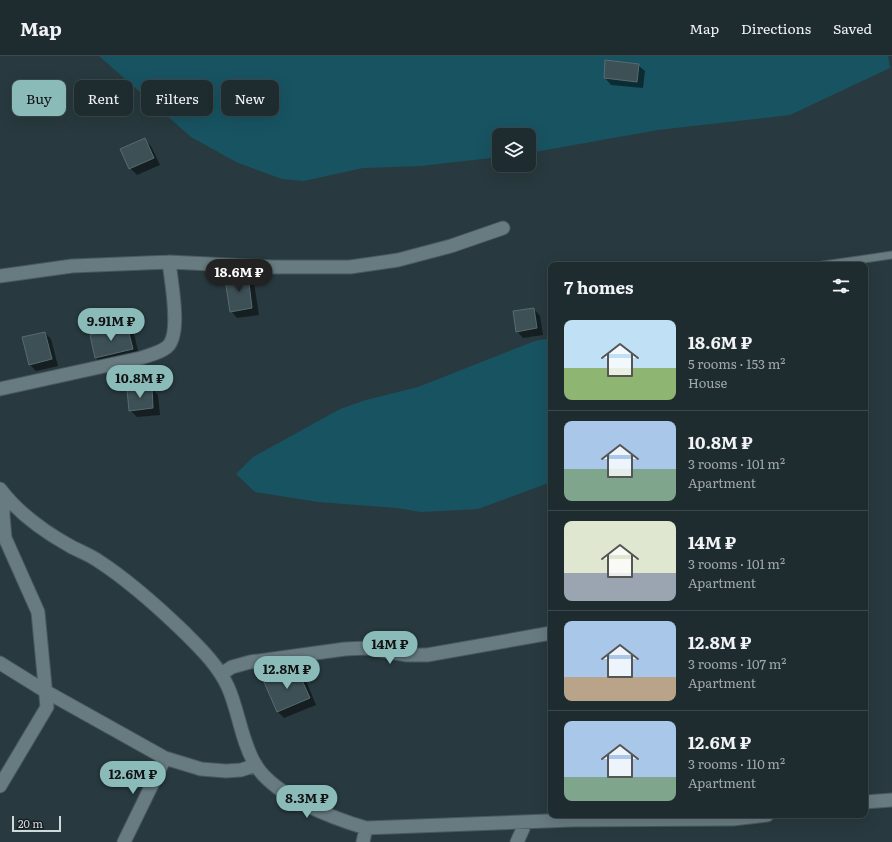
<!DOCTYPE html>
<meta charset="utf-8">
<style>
:root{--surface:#1e2c2f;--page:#263437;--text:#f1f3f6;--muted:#a1a7aa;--line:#3c484b;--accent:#8bbbb9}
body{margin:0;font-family:Literata,serif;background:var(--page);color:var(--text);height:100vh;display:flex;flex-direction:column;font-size:15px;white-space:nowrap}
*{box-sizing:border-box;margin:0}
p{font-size:13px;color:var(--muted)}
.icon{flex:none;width:22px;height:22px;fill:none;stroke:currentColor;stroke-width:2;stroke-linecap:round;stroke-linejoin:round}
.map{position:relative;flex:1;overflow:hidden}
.sheet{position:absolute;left:548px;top:206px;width:320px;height:556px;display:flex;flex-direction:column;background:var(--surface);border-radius:8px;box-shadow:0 4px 16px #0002,0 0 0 1px var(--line)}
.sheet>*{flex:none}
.guide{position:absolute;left:12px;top:24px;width:380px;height:36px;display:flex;gap:8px}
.controls{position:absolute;left:492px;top:72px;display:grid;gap:8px}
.controls a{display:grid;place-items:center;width:44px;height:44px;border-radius:8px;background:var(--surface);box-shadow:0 4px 16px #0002,0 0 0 1px var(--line);font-size:20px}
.scale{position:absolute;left:12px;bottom:10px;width:49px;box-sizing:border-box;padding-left:4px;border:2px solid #ced9dc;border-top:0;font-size:11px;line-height:14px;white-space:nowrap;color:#ced9dc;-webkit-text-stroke:3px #171f22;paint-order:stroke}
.price{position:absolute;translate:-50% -34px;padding:0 9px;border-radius:14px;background:var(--accent);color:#111;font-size:13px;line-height:26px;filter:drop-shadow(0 1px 2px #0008)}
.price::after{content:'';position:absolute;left:50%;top:24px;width:12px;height:9px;margin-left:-6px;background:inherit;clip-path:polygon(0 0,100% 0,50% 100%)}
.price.selected{background:#222;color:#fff}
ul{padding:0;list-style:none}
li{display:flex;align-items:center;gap:12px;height:100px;padding:0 16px}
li+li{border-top:1px solid var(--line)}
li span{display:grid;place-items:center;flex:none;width:112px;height:80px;border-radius:8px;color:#555}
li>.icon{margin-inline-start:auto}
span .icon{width:48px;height:48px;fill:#fffc;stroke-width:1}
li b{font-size:17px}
h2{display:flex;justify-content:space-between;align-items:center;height:48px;padding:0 16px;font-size:17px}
.pill{padding:0 14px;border-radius:8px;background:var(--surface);box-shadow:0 4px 16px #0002,0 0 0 1px var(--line);font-size:14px;line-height:36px}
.pill.selected{background:var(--accent);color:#111}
header{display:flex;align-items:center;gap:24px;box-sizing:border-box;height:56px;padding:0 20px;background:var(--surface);border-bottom:1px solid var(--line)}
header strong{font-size:19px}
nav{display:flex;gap:22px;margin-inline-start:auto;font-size:14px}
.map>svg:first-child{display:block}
.green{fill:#185362}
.shadow{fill:#0007}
.building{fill:#3d5055;stroke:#576b70}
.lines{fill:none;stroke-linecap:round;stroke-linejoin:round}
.lane-casing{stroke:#49585d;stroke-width:9}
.street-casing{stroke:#49585d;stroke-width:15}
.lane{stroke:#677b80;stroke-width:7}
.street{stroke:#677b80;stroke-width:13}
</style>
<header>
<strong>Map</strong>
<nav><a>Map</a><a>Directions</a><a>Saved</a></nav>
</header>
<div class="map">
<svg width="892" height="786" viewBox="0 0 892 786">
<rect width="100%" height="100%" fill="#283a3f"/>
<!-- green -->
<path class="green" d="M99,0H888L890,12L790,59L658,74L529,97V79H499V101L421,110L363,112L304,125L282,123L236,106L191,81Z
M551,282V426L478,453L421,456L397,452L318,446L255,436L236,418L253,401L340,353L366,344L418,331L535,285Z"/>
<!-- shadow -->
<path class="shadow" d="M638,9L645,15L643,32L611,29L605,22Z
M144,83L151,90L160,109L137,119L130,112Z
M248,220L254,227L259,259L237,262L231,255Z
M534,253L540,260L543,279L523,282L517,275Z
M127,271L134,278L139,299L103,308L96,302Z
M45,277L51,283L58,310L36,315L29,308Z
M151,332L158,339L160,359L137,361L130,354Z
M297,614L304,620L316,649L284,662L277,655Z"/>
<!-- building -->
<path class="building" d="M605,4L639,8L637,26L604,22Z
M145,82L154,102L129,113L120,93Z
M248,219L252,252L230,256L225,223Z
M534,252L537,272L516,276L513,255Z
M127,270L133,293L95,302L90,279Z
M45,276L52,303L29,309L22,281Z
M152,331L153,352L129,355L127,333Z
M297,613L310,642L277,656L264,626Z"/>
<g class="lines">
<defs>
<path id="lane" d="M823,209L892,199"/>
<path id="street" d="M0,220L72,210L169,206L273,211H350L398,204L451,190L503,172
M0,333L141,302C149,299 160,297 167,291C182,279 171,225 169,206
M0,433C19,458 43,475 70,490C79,495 88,498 97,504C128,524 156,549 183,575C200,592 218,609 228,631C239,656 241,684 255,708C274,740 332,762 366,772L572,764L733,763L767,759
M0,607L45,635L165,702L201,713L226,715L241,714L256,709
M221,618L232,611L250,606L345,593L367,592L407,599H427L551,577
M0,730L47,651L38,556L5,482L3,459L4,438
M865,746L892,744
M124,786L165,702
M363,786L366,772
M517,786L526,766"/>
</defs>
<!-- lane casing -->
<use href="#lane" class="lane-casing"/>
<!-- street casing -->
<use href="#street" class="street-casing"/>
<!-- lane -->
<use href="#lane" class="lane"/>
<!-- street -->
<use href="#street" class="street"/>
</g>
</svg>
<div class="controls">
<a><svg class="icon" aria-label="layers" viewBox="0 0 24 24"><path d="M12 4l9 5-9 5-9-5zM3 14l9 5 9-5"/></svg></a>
</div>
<div class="scale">20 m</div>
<b class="price selected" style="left:239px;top:237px">18.6M ₽</b>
<b class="price" style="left:111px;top:286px">9.91M ₽</b>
<b class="price" style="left:140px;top:343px">10.8M ₽</b>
<b class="price" style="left:390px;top:609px">14M ₽</b>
<b class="price" style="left:287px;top:634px">12.8M ₽</b>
<b class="price" style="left:133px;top:739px">12.6M ₽</b>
<b class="price" style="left:307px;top:763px">8.3M ₽</b>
<div class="guide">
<a class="pill selected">Buy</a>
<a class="pill">Rent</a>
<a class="pill">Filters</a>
<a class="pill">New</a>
</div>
<section class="sheet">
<h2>7 homes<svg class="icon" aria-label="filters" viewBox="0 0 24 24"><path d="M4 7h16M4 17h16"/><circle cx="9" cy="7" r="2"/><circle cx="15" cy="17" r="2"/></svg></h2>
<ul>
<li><span style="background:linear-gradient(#bfe0f5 60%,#8fb573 0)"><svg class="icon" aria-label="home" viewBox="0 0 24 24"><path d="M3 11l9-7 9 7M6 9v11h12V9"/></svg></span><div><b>18.6M ₽</b><p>5 rooms · 153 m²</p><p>House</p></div></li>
<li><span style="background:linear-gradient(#a9c7e8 60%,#7fa58c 0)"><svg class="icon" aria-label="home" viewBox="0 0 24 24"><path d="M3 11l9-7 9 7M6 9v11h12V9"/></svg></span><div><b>10.8M ₽</b><p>3 rooms · 101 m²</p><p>Apartment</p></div></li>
<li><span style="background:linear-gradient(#dfe7d0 65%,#9aa5b1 0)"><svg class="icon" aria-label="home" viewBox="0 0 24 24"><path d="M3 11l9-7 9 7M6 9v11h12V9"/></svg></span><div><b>14M ₽</b><p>3 rooms · 101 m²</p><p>Apartment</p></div></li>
<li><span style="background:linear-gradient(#a9c7e8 70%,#b9a48a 0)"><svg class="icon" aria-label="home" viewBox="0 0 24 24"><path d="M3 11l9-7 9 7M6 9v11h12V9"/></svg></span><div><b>12.8M ₽</b><p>3 rooms · 107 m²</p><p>Apartment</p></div></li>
<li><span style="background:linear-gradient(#a9c7e8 70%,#7fa58c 0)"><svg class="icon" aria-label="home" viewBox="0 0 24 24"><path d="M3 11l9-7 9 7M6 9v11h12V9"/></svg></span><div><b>12.6M ₽</b><p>3 rooms · 110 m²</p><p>Apartment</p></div></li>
</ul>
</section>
</div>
